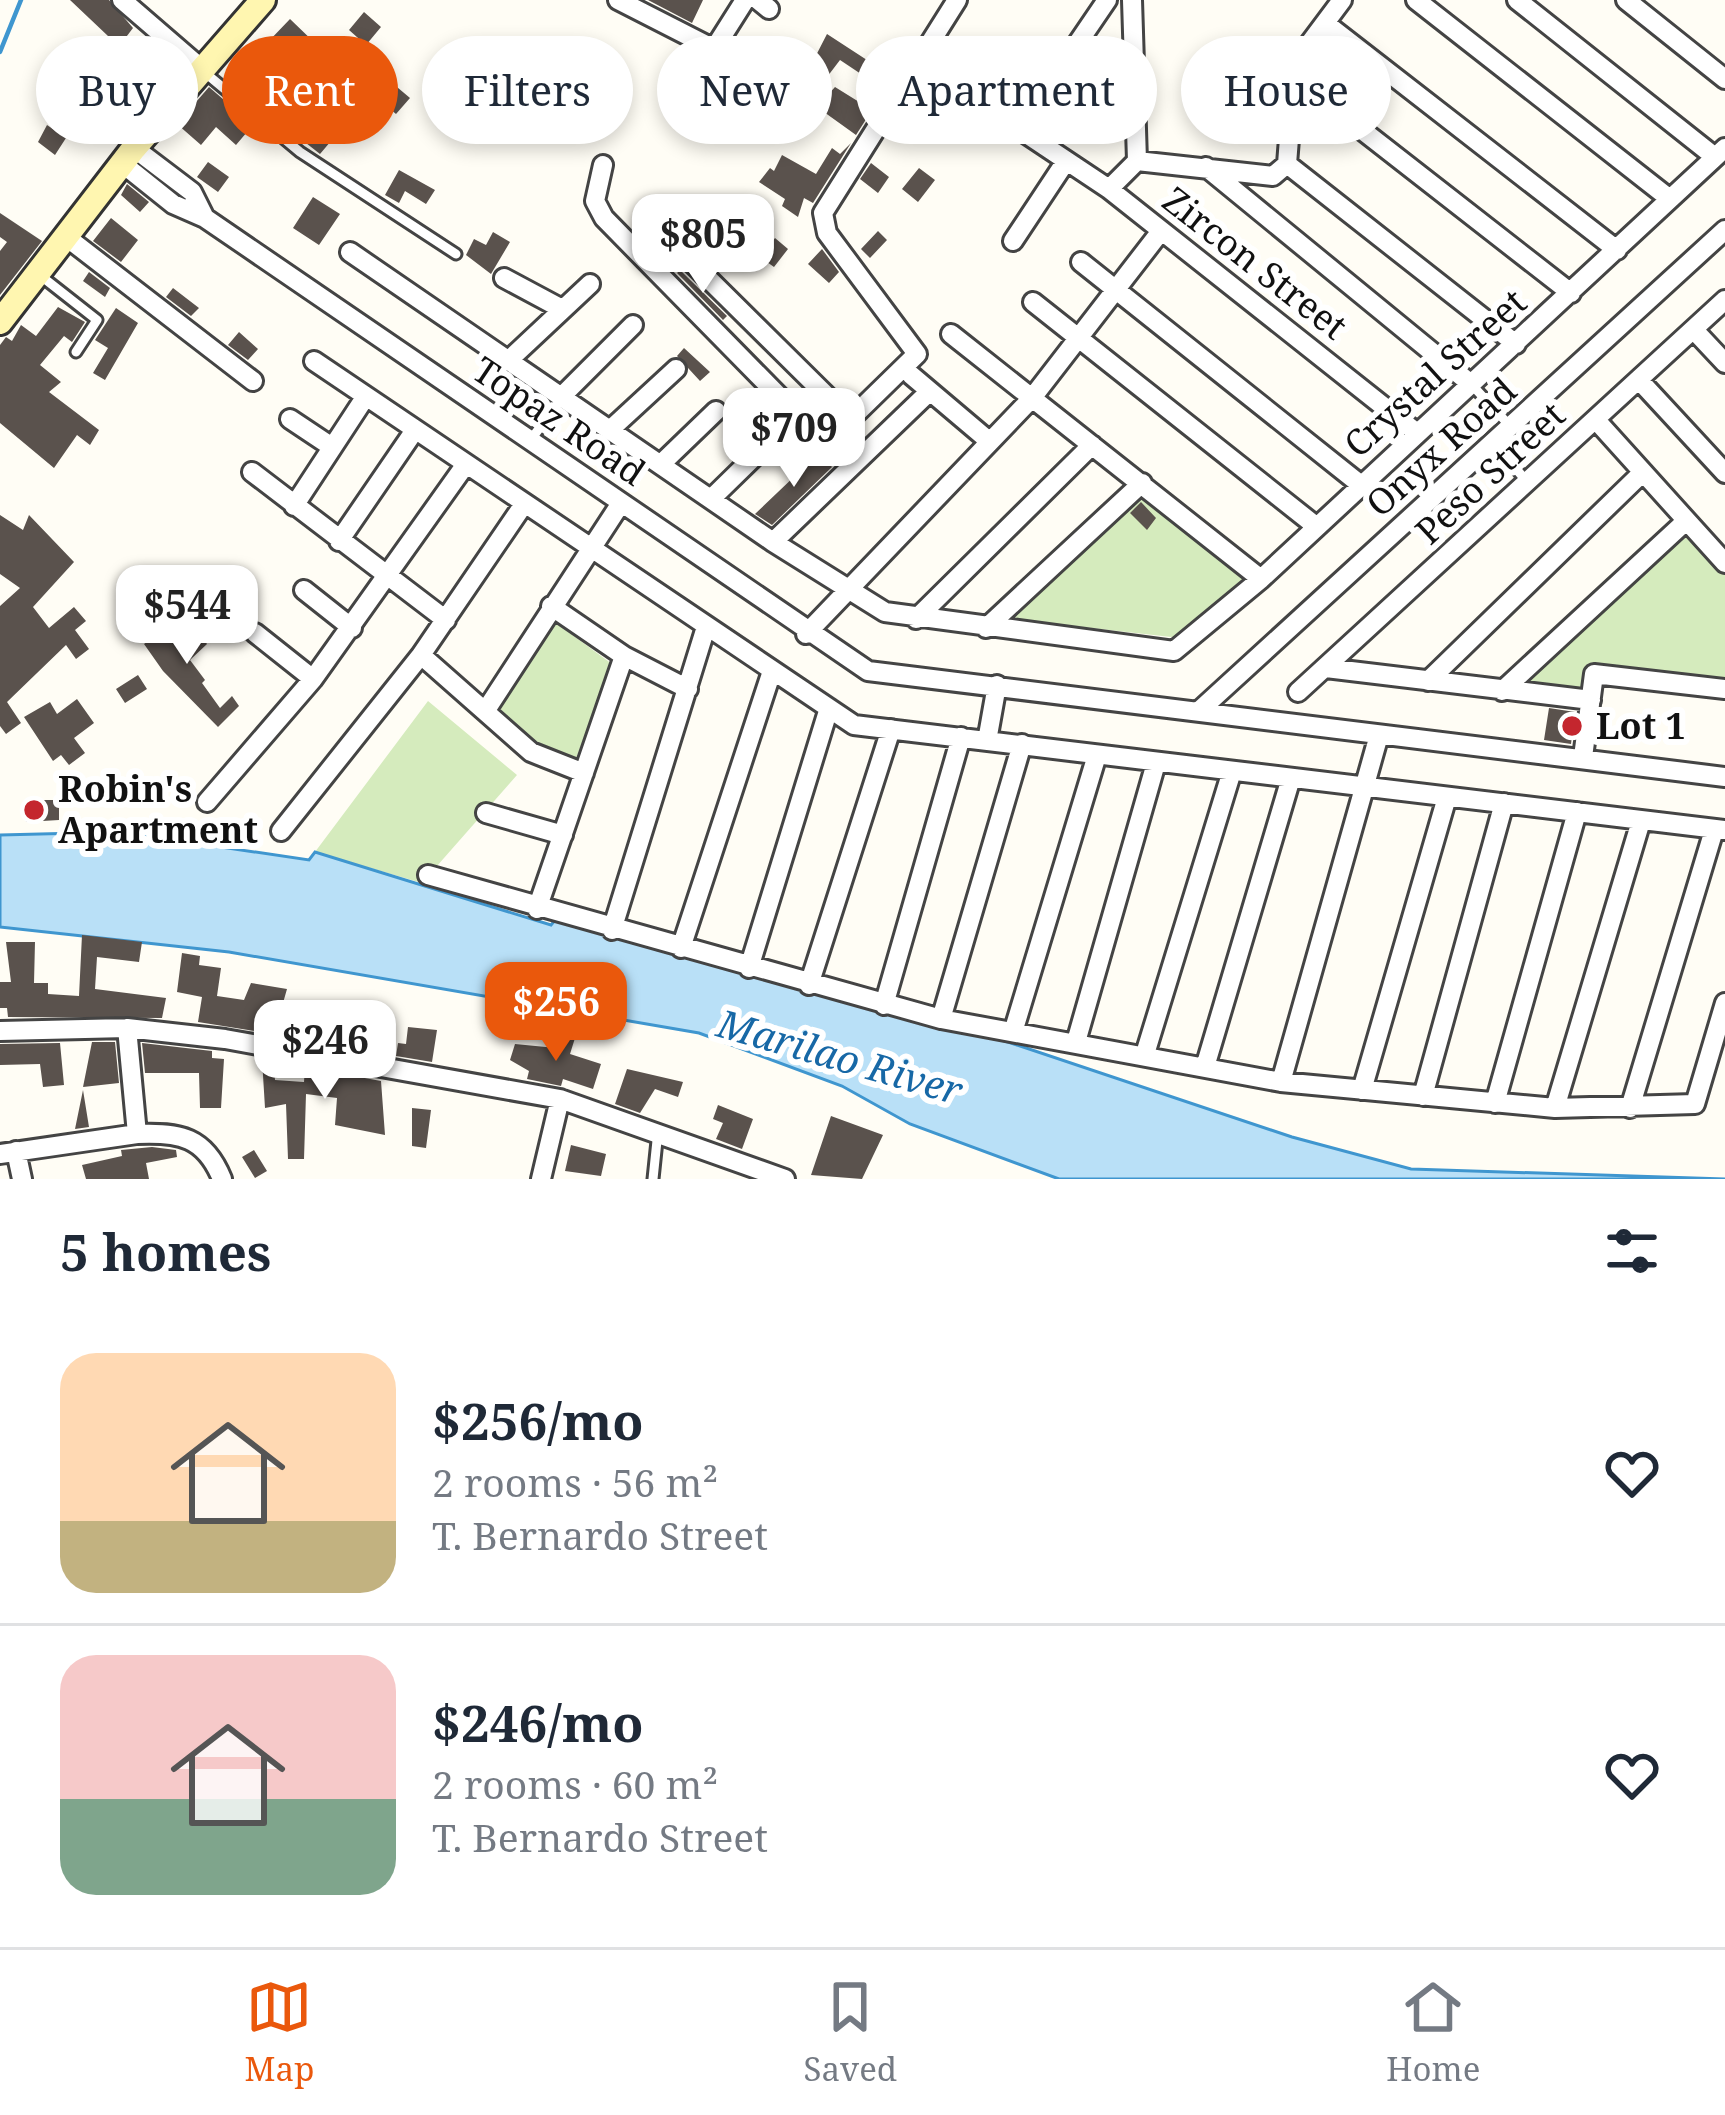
<!DOCTYPE html>
<meta charset="utf-8">
<style>
:root{--surface:#fff;--page:#f6f6f7;--text:#1f2937;--muted:#747a83;--line:#e0e1e3;--accent:#ea580c}
body{margin:0;font-family:"Noto Serif",serif;background:var(--page);color:var(--text);height:100vh;display:flex;flex-direction:column;font-size:45px;white-space:nowrap}
*{box-sizing:border-box;margin:0}
p{font-size:39px;color:var(--muted)}
.icon{flex:none;width:66px;height:66px;fill:none;stroke:currentColor;stroke-width:2;stroke-linecap:round;stroke-linejoin:round}
.map{position:relative;height:1179px;overflow:hidden}
.sheet{display:flex;flex-direction:column;background:var(--surface);flex:1}
.sheet>*{flex:none}
.top-card{position:absolute;left:36px;top:36px;width:1653px;height:108px;display:flex;gap:24px}
.price{position:absolute;translate:-50% -102px;padding:0 27px;border-radius:24px;background:#fff;color:#222;font-size:39px;line-height:78px;filter:drop-shadow(0 3px 6px #0008)}
.price::after{content:'';position:absolute;left:50%;top:72px;width:36px;height:27px;margin-left:-18px;background:inherit;clip-path:polygon(0 0,100% 0,50% 100%)}
.price.current{background:var(--accent);color:#fff}
ul{padding:0;list-style:none}
li{display:flex;align-items:center;gap:36px;height:300px;padding:0 60px}
li+li{border-top:3px solid var(--line)}
li span{display:grid;place-items:center;flex:none;width:336px;height:240px;border-radius:36px;color:#555}
li>.icon{margin-inline-start:auto}
span .icon{width:144px;height:144px;fill:#fffc;stroke-width:1}
li b{font-size:51px}
h2{display:flex;justify-content:space-between;align-items:center;height:144px;padding:0 60px;font-size:51px}
.chip{padding:0 42px;border-radius:54px;background:var(--surface);box-shadow:0 6px 18px #0003;font-size:42px;line-height:108px}
.chip.current{background:var(--accent);color:#fff}
.menu{display:flex;justify-content:space-around;align-items:center;height:168px;border-top:3px solid var(--line);background:var(--surface);font-size:33px;color:var(--muted)}
.menu a{display:grid;justify-items:center;gap:6px}
.menu .current{color:var(--accent)}
.map>svg:first-child{display:block}
.green{fill:#d5ebbd}
.water{fill:#b9e0f7;stroke:#3f96cf;stroke-width:3}
.lines{fill:none;stroke-linecap:round;stroke-linejoin:round}
.stream{stroke:#3f96cf;stroke-width:4.5}
.building{fill:#5a524d}
.service-casing{stroke:#444;stroke-width:15}
.minor-casing{stroke:#444;stroke-width:24}
.secondary-casing{stroke:#333;stroke-width:30}
.service{stroke:#fff;stroke-width:9}
.minor{stroke:#fff;stroke-width:18}
.secondary{stroke:#fff6b0;stroke-width:24}
.poi-dot{fill:#c4262e;stroke:#fff;stroke-width:4.5}
.labels{text-anchor:middle;stroke-width:12;stroke-linejoin:round;paint-order:stroke}
.street-label{font-size:36px;fill:#111;stroke:#fff}
.poi-label{font-size:36px;font-weight:bold;fill:#111;stroke:#fff;text-anchor:start}
.water-label{font-size:39px;font-style:italic;fill:#1768a6;stroke:#fff}
</style>
<div class="map">
<svg width="1725" height="1179" viewBox="0 0 1725 1179">
<rect width="100%" height="100%" fill="#fffdf5"/>
<!-- green -->
<path class="green" d="M75,68L137,123L124,144L56,99Z
M1142,494L1244,580L1180,638L1011,619Z
M1686,532L1725,572V681L1590,664L1583,692L1520,684Z
M552,620L612,664L575,761L539,745L499,708Z
M428,701L517,775L422,883L315,852Z"/>
<!-- water -->
<path class="water" d="M120,832L309,860L315,852L551,925L556,919L1008,1042L1292,1137L1411,1169L1725,1179H1059L910,1124L842,1086L699,1033L229,952L0,927V835Z"/>
<g class="lines">
<!-- stream -->
<path class="stream" d="M0,52L21,0"/>
</g>
<!-- building -->
<path class="building" d="M70,0H109L133,28L114,53L149,84L130,106L80,69L108,36Z
M648,0H703L692,23Z
M364,12L381,27L366,45L349,30Z
M290,19L318,46L311,54L340,81L324,97L267,43Z
M827,34L893,77L885,90L840,60L824,81L809,69Z
M391,82L410,98L396,114L377,98Z
M209,87L253,125L236,145L216,127L201,145L177,124Z
M835,87L872,110L856,135L817,107Z
M278,94L331,141L320,154L264,110Z
M47,125L66,138L55,155L38,142Z
M851,143L813,203L804,198L798,217L782,206L785,199L759,182L770,168L774,171L782,155L816,174L832,148L840,154Z
M208,162L229,177L218,192L197,177Z
M871,163L889,177L878,193L860,179Z
M919,168L935,180L918,202L902,189Z
M399,170L435,190L426,204L405,191L399,203L385,195Z
M127,184L149,202L140,212L121,195Z
M313,197L340,214L319,245L293,228Z
M723,202L748,223L732,242L707,222Z
M0,213L42,241L0,295V251L7,242L0,237Z
M111,218L138,240L121,262L93,241Z
M878,231L887,240L870,258L861,249Z
M493,232L510,242L491,274L466,255L474,239L486,245Z
M775,238L788,249L774,267L760,257Z
M822,249L839,272L829,283L808,264Z
M680,270L727,316L723,320L677,273Z
M89,272L110,288L105,297L83,281Z
M173,288L199,308L191,316L166,297Z
M58,307L85,322L72,342L64,336L40,365L61,382L49,392L99,430L90,445L77,435L54,468L0,423V345L6,337L12,341L21,325L36,336Z
M116,308L138,323L105,380L93,373L108,348L95,340Z
M239,332L258,349L248,360L228,345Z
M684,348L710,372L700,381L677,356Z
M819,453L832,467L772,525L755,514Z
M1141,502L1156,518L1147,530L1130,513Z
M0,515L23,530L29,515L74,562L33,607L49,628L74,607L86,621L75,630L89,649L76,659L66,645L7,702L21,723L6,734L0,726V606L20,588L0,574Z
M185,615L207,644L190,660L205,680L202,683L220,708L232,696L239,706L218,727L163,671L144,644L164,629L167,633Z
M138,675L147,689L125,703L116,689Z
M77,699L94,723L74,738L85,753L69,765L61,755L53,761L24,717L50,702L57,714Z
M1549,708L1575,712L1571,744L1544,740Z
M25,800H59V820L26,822Z
M82,935L142,942L139,962L97,957L95,989L166,998L162,1018L8,1017L7,1008H0V982H11L6,942H35L34,983H48V994L79,996Z
M182,953L200,956L199,965L221,968L217,996L244,1000L251,983L287,989L281,1010L304,1015L298,1038L198,1022L202,997L177,992Z
M325,1009L340,1011L339,1020L377,1026L373,1052L322,1043Z
M408,1027L437,1030L432,1062L396,1056L398,1043L406,1044Z
M560,1034L575,1038L570,1054L601,1064L593,1089L563,1079L561,1086L527,1079L529,1071L510,1060L515,1044L556,1048Z
M92,1042H115L119,1083L83,1087Z
M60,1043L64,1085L43,1087L40,1064L0,1065V1044Z
M142,1043L212,1051V1058L224,1059L221,1108H200L199,1073H145Z
M262,1059L273,1061L275,1080L304,1082L305,1067L381,1081L385,1135L335,1125L337,1098L306,1094L304,1159H288L286,1104L265,1108Z
M627,1069L683,1082L678,1097L655,1089L640,1113L615,1104Z
M83,1090L89,1127L75,1129Z
M718,1105L753,1119L742,1149L716,1139L723,1123L713,1119Z
M412,1108L431,1110L426,1148L412,1146Z
M831,1116L883,1135L862,1179L811,1175Z
M571,1145L606,1154L601,1176L565,1171Z
M152,1147L176,1150L177,1157L146,1163L149,1179H86L82,1165L122,1156L121,1150Z
M254,1150L267,1171L255,1178L242,1157Z"/>
<g class="lines">
<defs>
<path id="service" d="M203,71L300,152L456,254
M41,276L97,320L76,352
M1471,384L1511,427
M529,442L562,398
M1494,443L1529,484
M653,1179L658,1131"/>
<path id="minor" d="M122,0L202,69
M618,0L714,49L745,0
M758,0L769,9
M1132,0L1137,161
M1416,0L1670,199
M1517,0L1715,157
M1626,0L1725,79
M1325,23L1617,250
M1073,50L1107,0
M929,69L1109,189L1417,433
M1294,77L1571,293
M134,148L192,192L205,218
M123,164L173,204L205,218L868,671L1725,777
M1287,164L1516,344
M603,165L595,201L604,218L819,437L833,436L917,354L827,233L823,213L957,0
M1206,167L1471,384
M1109,189L1137,161L1273,176L1287,164L1295,63L1342,0
M656,227L849,418
M65,236L253,381
M1013,241L1066,161
M350,252L773,542L885,612L1174,651L1261,579L1725,148
M1081,262L1361,485
M504,278L562,309
M1033,302L1317,527
M1694,330L1725,363
M951,334L1261,579
M510,359L590,284
M314,361L854,725L1725,830
M911,375L989,441
M1639,380L1725,473
M564,394L633,325
M290,419L332,447
M1596,420L1725,563
M612,428L676,369
M661,464L716,411
M252,472L446,620
M712,498L758,453
M294,506L366,396
M339,541L415,430
M773,542L929,392
M304,590L352,628
M551,606L624,656L688,689
M916,619L1092,445
M986,628L1142,483
M255,633L313,679
M806,634L1032,398L1161,231
M421,655L531,752L584,773
M1326,668L1591,700
M1428,681L1641,474
M1502,691L1686,521
M1298,692L1725,300
M486,710L621,503
M1199,711L1725,230
M987,741L997,685
M1583,757L1594,674L1725,689
M207,802L313,679L466,464
M486,813L563,835
M281,831L421,655L524,504
M428,875L941,1019L1281,1082L1555,1108L1695,1104L1725,1003
M537,909L624,656
M612,930L706,627
M681,948L772,671
M749,968L829,708
M809,985L891,729
M884,1005L961,737
M941,1019L1022,744
M1014,1029L1097,755
M0,1031L127,1028L225,1039L560,1099L785,1179
M1076,1042L1156,763
M1145,1054L1232,771
M1205,1067L1291,778
M1281,1082L1379,735
M1362,1090L1447,797
M1423,1096L1504,803
M1495,1103L1577,812
M1555,1108L1641,821
M1630,1108L1714,830
M137,1134C180,1132 205,1137 222,1179
M16,1151L22,1179
M0,1154L137,1134L127,1028
M541,1179L560,1099"/>
<path id="secondary" d="M0,322L134,148L263,0"/>
</defs>
<!-- service casing -->
<use href="#service" class="service-casing"/>
<!-- minor casing -->
<use href="#minor" class="minor-casing"/>
<!-- secondary casing -->
<use href="#secondary" class="secondary-casing"/>
<!-- service -->
<use href="#service" class="service"/>
<!-- minor -->
<use href="#minor" class="minor"/>
<!-- secondary -->
<use href="#secondary" class="secondary"/>
</g>
<!-- markers -->
<g class="poi-dot">
<circle cx="1572" cy="726" r="12"/>
<circle cx="34" cy="810" r="12"/>
</g>
<g class="labels">
<!-- street labels -->
<g class="street-label">
<text transform="translate(1255 263) rotate(38)" y="13">Zircon Street</text>
<text transform="translate(1435 373) rotate(-42)" y="13">Crystal Street</text>
<text transform="translate(559 421) rotate(34)" y="13">Topaz Road</text>
<text transform="translate(1441 447) rotate(-42)" y="13">Onyx Road</text>
<text transform="translate(1490 473) rotate(-43)" y="13">Peso Street</text>
</g>
<!-- poi labels -->
<g class="poi-label">
<text x="1596" y="739">Lot 1</text>
<text x="58" y="802">Robin's<tspan x="58" dy="41">Apartment</tspan></text>
</g>
<!-- water labels -->
<g class="water-label">
<text transform="translate(840 1057) rotate(16)" y="14">Marilao River</text>
</g>
</g>
</svg>
<b class="price" style="left:703px;top:296px">$805</b>
<b class="price" style="left:794px;top:490px">$709</b>
<b class="price" style="left:187px;top:667px">$544</b>
<b class="price current" style="left:556px;top:1064px">$256</b>
<b class="price" style="left:325px;top:1102px">$246</b>
<div class="top-card">
<a class="chip">Buy</a>
<a class="chip current">Rent</a>
<a class="chip">Filters</a>
<a class="chip">New</a>
<a class="chip">Apartment</a>
<a class="chip">House</a>
</div>
</div>
<section class="sheet">
<h2>5 homes<svg class="icon" aria-label="filters" viewBox="0 0 24 24"><path d="M4 7h16M4 17h16"/><circle cx="9" cy="7" r="2"/><circle cx="15" cy="17" r="2"/></svg></h2>
<ul>
<li><span style="background:linear-gradient(#ffd9b3 70%,#c2b280 0)"><svg class="icon" aria-label="home" viewBox="0 0 24 24"><path d="M3 11l9-7 9 7M6 9v11h12V9"/></svg></span><div><b>$256/mo</b><p>2 rooms · 56 m²</p><p>T. Bernardo Street</p></div><svg class="icon" aria-label="heart" viewBox="0 0 24 24"><path d="M12 20l-8-8c-3-5 5-10 8-4 3-6 11-1 8 4z"/></svg></li>
<li><span style="background:linear-gradient(#f6c9c9 60%,#7fa58c 0)"><svg class="icon" aria-label="home" viewBox="0 0 24 24"><path d="M3 11l9-7 9 7M6 9v11h12V9"/></svg></span><div><b>$246/mo</b><p>2 rooms · 60 m²</p><p>T. Bernardo Street</p></div><svg class="icon" aria-label="heart" viewBox="0 0 24 24"><path d="M12 20l-8-8c-3-5 5-10 8-4 3-6 11-1 8 4z"/></svg></li>
</ul>
</section>
<nav class="menu">
<a class="current"><svg class="icon" aria-label="map" viewBox="0 0 24 24"><path d="M3 6l6-2 6 2 6-2v14l-6 2-6-2-6 2zM9 4v14M15 6v14"/></svg>Map</a>
<a><svg class="icon" aria-label="saved" viewBox="0 0 24 24"><path d="M7 4h10v16l-5-4-5 4z"/></svg>Saved</a>
<a><svg class="icon" aria-label="home" viewBox="0 0 24 24"><path d="M3 11l9-7 9 7M6 9v11h12V9"/></svg>Home</a>
</nav>
